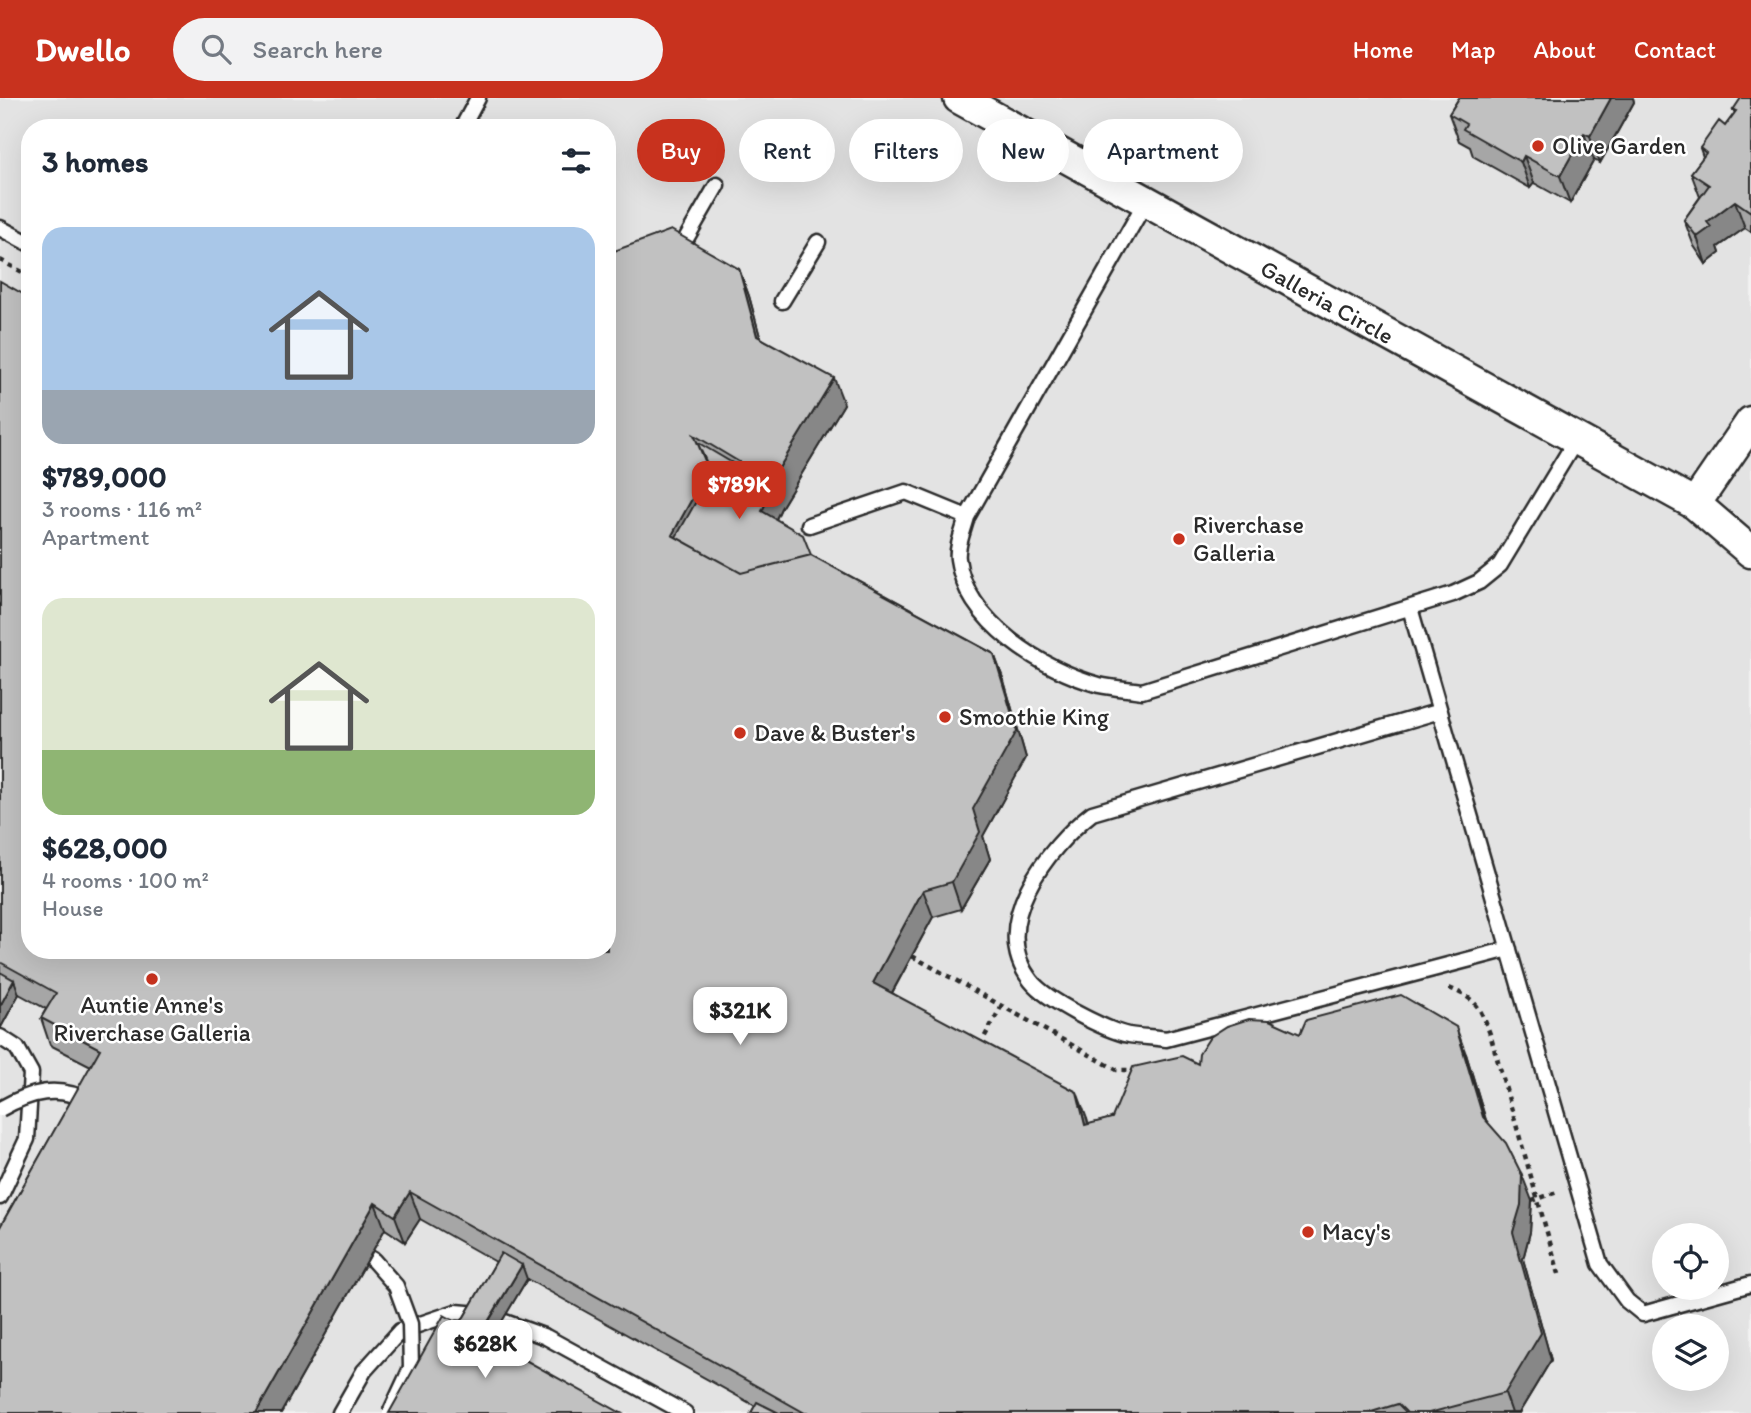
<!DOCTYPE html>
<meta charset="utf-8">
<style>
:root{--surface:#fff;--page:#f2f2f3;--text:#1f2937;--muted:#747a83;--accent:#c8321e}
body{margin:0;font-family:Itim,sans-serif;background:var(--page);color:var(--text);height:100vh;display:flex;flex-direction:column;font-size:26px;white-space:nowrap}
*{box-sizing:border-box;margin:0}
p{font-size:23px;color:var(--muted)}
.icon{flex:none;width:38px;height:38px;fill:none;stroke:currentColor;stroke-width:2;stroke-linecap:round;stroke-linejoin:round}
.map{position:relative;flex:1;overflow:hidden}
.side{position:absolute;left:21px;top:21px;width:595px;height:840px;display:flex;flex-direction:column;background:var(--surface);border-radius:28px;box-shadow:0 7px 28px #0002}
.side>*{flex:none}
.guide{position:absolute;left:637px;top:21px;width:665px;height:63px;display:flex;gap:14px}
.tools{position:absolute;left:1652px;top:1125px;display:grid;gap:14px}
.tools a{display:grid;place-items:center;width:77px;height:77px;border-radius:50%;background:var(--surface);box-shadow:0 7px 28px #0002;font-size:35px}
.price{position:absolute;translate:-50% -60px;padding:0 16px;border-radius:14px;background:#fff;color:#222;font-size:23px;line-height:46px;filter:drop-shadow(0 2px 4px #0008)}
.price::after{content:'';position:absolute;left:50%;top:42px;width:21px;height:16px;margin-left:-10px;background:inherit;clip-path:polygon(0 0,100% 0,50% 100%)}
.price.on{background:var(--accent);color:#fff}
ul{padding:0;list-style:none}
li{display:grid;align-content:center;gap:14px;height:371px;padding:0 21px}
li span{display:grid;place-items:center;height:217px;border-radius:21px;color:#555}
li>.icon{margin-inline-start:auto}
span .icon{width:126px;height:126px;fill:#fffc;stroke-width:1}
li b{font-size:30px}
h2{display:flex;justify-content:space-between;align-items:center;height:84px;padding:0 21px;font-size:30px}
.chip{padding:0 24px;border-radius:32px;background:var(--surface);box-shadow:0 7px 28px #0002;font-size:24px;line-height:63px}
.chip.on{background:var(--accent);color:#fff}
header{display:flex;align-items:center;gap:42px;box-sizing:border-box;height:98px;padding:0 35px;background:var(--accent);color:#fff}
header strong{font-size:33px}
nav{display:flex;gap:38px;margin-inline-start:auto;font-size:24px}
.search{width:490px;height:63px;background:var(--page);display:flex;align-items:center;gap:18px;box-sizing:border-box;padding:0 24px;border-radius:38px;color:var(--muted);font-size:26px}
.map>svg:first-child{display:block}
.built{fill:#e3e3e3;fill-rule:evenodd}
.lines{fill:none;stroke-linecap:round;stroke-linejoin:round}
.service-casing{stroke:#2b2b2b;stroke-width:19}
.minor-casing{stroke:#2b2b2b;stroke-width:35}
.path{stroke:#2b2b2b;stroke-width:4.5;stroke-dasharray:5 5;stroke-linecap:butt}
.service{stroke:#fff;stroke-width:14}
.minor{stroke:#fff;stroke-width:30}
.service-bridge-casing{stroke:#2b2b2b;stroke-width:19;stroke-linecap:butt}
.service-bridge{stroke:#fff;stroke-width:14}
.wall{fill:#a6a6a6;stroke:#2b2b2b;stroke-width:2}
.shaded-wall{fill:#878787;stroke:#2b2b2b;stroke-width:2}
.building{fill:#c1c1c1;stroke:#2b2b2b;stroke-width:2}
.poi-dot{fill:#c8321e;stroke:#fff;stroke-width:2.5}
.labels{text-anchor:middle;stroke-width:5;stroke-linejoin:round;paint-order:stroke}
.poi-label{font-size:24px;fill:#2b2b2b;stroke:#fff;text-anchor:start}
.street-label{font-size:24px;fill:#2b2b2b;stroke:#fff}
</style>
<header>
<strong>Dwello</strong>
<div class="search"><svg class="icon" aria-label="search" viewBox="0 0 24 24"><circle cx="10" cy="10" r="6"/><path d="M15 15l6 6"/></svg>Search here</div>
<nav><a>Home</a><a>Map</a><a>About</a><a>Contact</a></nav>
</header>
<div class="map">
<svg width="1751" height="1315" viewBox="0 0 1751 1315">
<rect width="100%" height="100%" fill="#f2f2f2"/>
<filter id="ink" filterUnits="userSpaceOnUse"><feTurbulence type="fractalNoise" baseFrequency=".0143" numOctaves="2"/><feDisplacementMap in="SourceGraphic" scale="14" xChannelSelector="R" yChannelSelector="G"/><feConvolveMatrix kernelMatrix="1 2 1 2 8 2 1 2 1" color-interpolation-filters="sRGB"/></filter>
<g filter="url(#ink)">
<!-- built -->
<path class="built" d="M0,0H1751V1315H0ZM30,30H607V852H30ZM1664,1138H1717V1190H1664ZM1664,1228H1717V1281H1664Z"/>
<g class="lines">
<defs>
<path id="service" d="M462,30L478,0
M1146,103L967,419C964,431 956,449 958,461C966,524 1043,572 1099,587C1113,590 1128,591 1142,593L1453,496L1479,484L1500,467L1576,342
M0,130L30,146
M683,146L717,87
M782,203L818,144
M809,427L906,394L967,419
M1410,510L1600,1166L1627,1203L1643,1216L1751,1186
M1440,613L1092,715C1047,750 987,827 1031,883C1046,902 1105,932 1129,937C1141,939 1154,939 1166,941L1509,851
M0,939L17,950L31,975L27,1041L0,1099
M502,1223L546,1239L685,1315
M340,1315L364,1273L400,1233L456,1214L479,1216"/>
<path id="minor" d="M959,0L1695,406L1751,454
M1695,406L1751,324"/>
</defs>
<!-- service casing -->
<use href="#service" class="service-casing"/>
<!-- minor casing -->
<use href="#minor" class="minor-casing"/>
<!-- path -->
<path class="path" d="M0,162L30,178
M912,858L1117,972H1137
M1449,890C1477,901 1480,909 1490,936L1559,1176
M980,947L1001,909
M1532,1103L1557,1094"/>
<!-- service -->
<use href="#service" class="service"/>
<!-- minor -->
<use href="#minor" class="minor"/>
<defs>
<path id="service-bridge" d="M0,1011C30,994 58,986 90,1004
M352,1150L373,1162L396,1188L410,1226L411,1270L390,1315"/>
</defs>
<!-- service-bridge casing -->
<use href="#service-bridge" class="service-bridge-casing"/>
<!-- service-bridge -->
<use href="#service-bridge" class="service-bridge"/>
</g>
<!-- wall -->
<path class="wall" d="M1459,0H1633L1634,4L1600,65L1594,62L1570,105L1534,85L1530,90L1473,58L1470,49L1459,43L1449,16Z
M1751,0V134L1745,130L1718,149L1720,155L1706,166L1694,148L1684,122L1700,99L1691,75L1703,59L1700,50L1725,28L1735,15L1733,12Z
M609,155L739,171L749,198L760,239L844,306L781,410L776,421L811,457L994,556L1004,583L1026,660L983,738L990,761L961,811L933,819L892,895L1087,1021L1088,1027L1112,1020L1198,966L1300,936L1466,956L1486,1022L1532,1103L1530,1134L1523,1161L1551,1262L1519,1315H751L755,1308L527,1181L490,1243L460,1226L496,1164L420,1121L405,1144L385,1131L281,1315H0V1129L91,968L50,947L41,920L46,911L19,896L0,931V183L30,852Z"/>
<!-- shaded-wall -->
<path class="shaded-wall" d="M1611,0H1633L1634,4L1600,65L1590,38Z
M1584,35L1594,62L1570,105L1560,78Z
M1524,58L1534,85L1530,90L1521,64Z
M1735,103L1745,130L1718,149L1720,155L1706,166L1697,139L1707,124Z
M739,171L749,198L767,264L757,238Z
M834,280L844,306L781,410L770,434L762,413L773,389L771,383Z
M709,370L719,397L689,451L672,437Z
M994,556L1004,583L1026,660L983,738L990,761L961,811L952,784L973,711Z
M923,792L933,819L883,911L873,885Z
M14,882L19,896L0,931V908Z
M1456,929L1466,956L1493,1046L1483,1019Z
M1077,994L1087,1021L1095,1054L1085,1027Z
M1522,1077L1532,1103L1530,1134L1523,1161L1551,1262L1519,1315H1512L1505,1295L1513,1134Z
M410,1094L420,1121L405,1144L395,1118Z
M375,1105L385,1131L281,1315H256Z
M522,1167L527,1181L481,1259L476,1245Z"/>
<!-- building -->
<path class="building" d="M1459,0H1611L1590,38L1584,35L1560,78L1524,58L1521,64L1463,31L1466,26L1449,16Z
M1741,0H1751V114L1735,103L1707,124L1711,129L1697,139L1684,122L1709,87L1691,75L1706,55L1700,50L1719,23L1725,28L1736,13L1733,12Z
M671,132L739,171L757,238L834,280L771,383L694,337L709,370L672,437L741,475L811,457L994,556L1017,633L973,711L980,734L952,784L923,792L873,885L1077,994L1085,1027L1112,1020L1133,969L1182,958L1198,966L1199,956L1210,939L1227,928L1249,921L1269,922L1300,936L1306,922L1401,897L1456,929L1483,1019L1506,1045L1522,1077L1521,1107L1513,1134L1541,1235L1505,1295L1429,1315H1407L1398,1306L1368,1315H805L410,1094L395,1118L375,1105L256,1315H2L0,1314V1129L100,951L41,920L56,895L0,864V183L30,200V852H607V154L609,155Z
M697,344L773,389L762,413L803,437L811,457L741,475L676,439L711,377Z
M0,874L14,882L0,908Z
M501,1155L522,1167L480,1237L460,1226Z
M444,1217L621,1315H389Z
M757,1304L779,1315H751Z"/>
</g>
<!-- markers -->
<g class="poi-dot">
<circle cx="1538" cy="48" r="7"/>
<circle cx="1179" cy="441" r="7"/>
<circle cx="945" cy="619" r="7"/>
<circle cx="740" cy="635" r="7"/>
<circle cx="152" cy="881" r="7"/>
<circle cx="1308" cy="1134" r="7"/>
</g>
<g class="labels">
<!-- poi labels -->
<g class="poi-label">
<text x="1552" y="56">Olive Garden</text>
<text x="1193" y="435">Riverchase<tspan x="1193" dy="28">Galleria</tspan></text>
<text x="959" y="627">Smoothie King</text>
<text x="754" y="643">Dave &amp; Buster's</text>
<text x="152" y="915" text-anchor="middle">Auntie Anne's<tspan x="152" dy="28">Riverchase Galleria</tspan></text>
<text x="1322" y="1142">Macy's</text>
</g>
<!-- street labels -->
<g class="street-label">
<text transform="translate(1327 204) rotate(29)" y="8">Galleria Circle</text>
</g>
</g>
</svg>
<div class="tools">
<a><svg class="icon" aria-label="locate" viewBox="0 0 24 24"><circle cx="12" cy="12" r="6"/><path d="M12 2v4M12 18v4M2 12h4M18 12h4"/></svg></a>
<a><svg class="icon" aria-label="layers" viewBox="0 0 24 24"><path d="M12 4l9 5-9 5-9-5zM3 14l9 5 9-5"/></svg></a>
</div>
<b class="price on" style="left:739px;top:423px">$789K</b>
<b class="price" style="left:740px;top:949px">$321K</b>
<b class="price" style="left:485px;top:1282px">$628K</b>
<div class="guide">
<a class="chip on">Buy</a>
<a class="chip">Rent</a>
<a class="chip">Filters</a>
<a class="chip">New</a>
<a class="chip">Apartment</a>
</div>
<section class="side">
<h2>3 homes<svg class="icon" aria-label="filters" viewBox="0 0 24 24"><path d="M4 7h16M4 17h16"/><circle cx="9" cy="7" r="2"/><circle cx="15" cy="17" r="2"/></svg></h2>
<ul>
<li><span style="background:linear-gradient(#a9c7e8 75%,#9aa5b1 0)"><svg class="icon" aria-label="home" viewBox="0 0 24 24"><path d="M3 11l9-7 9 7M6 9v11h12V9"/></svg></span><div><b>$789,000</b><p>3 rooms · 116 m²</p><p>Apartment</p></div></li>
<li><span style="background:linear-gradient(#dfe7d0 70%,#8fb573 0)"><svg class="icon" aria-label="home" viewBox="0 0 24 24"><path d="M3 11l9-7 9 7M6 9v11h12V9"/></svg></span><div><b>$628,000</b><p>4 rooms · 100 m²</p><p>House</p></div></li>
</ul>
</section>
</div>
